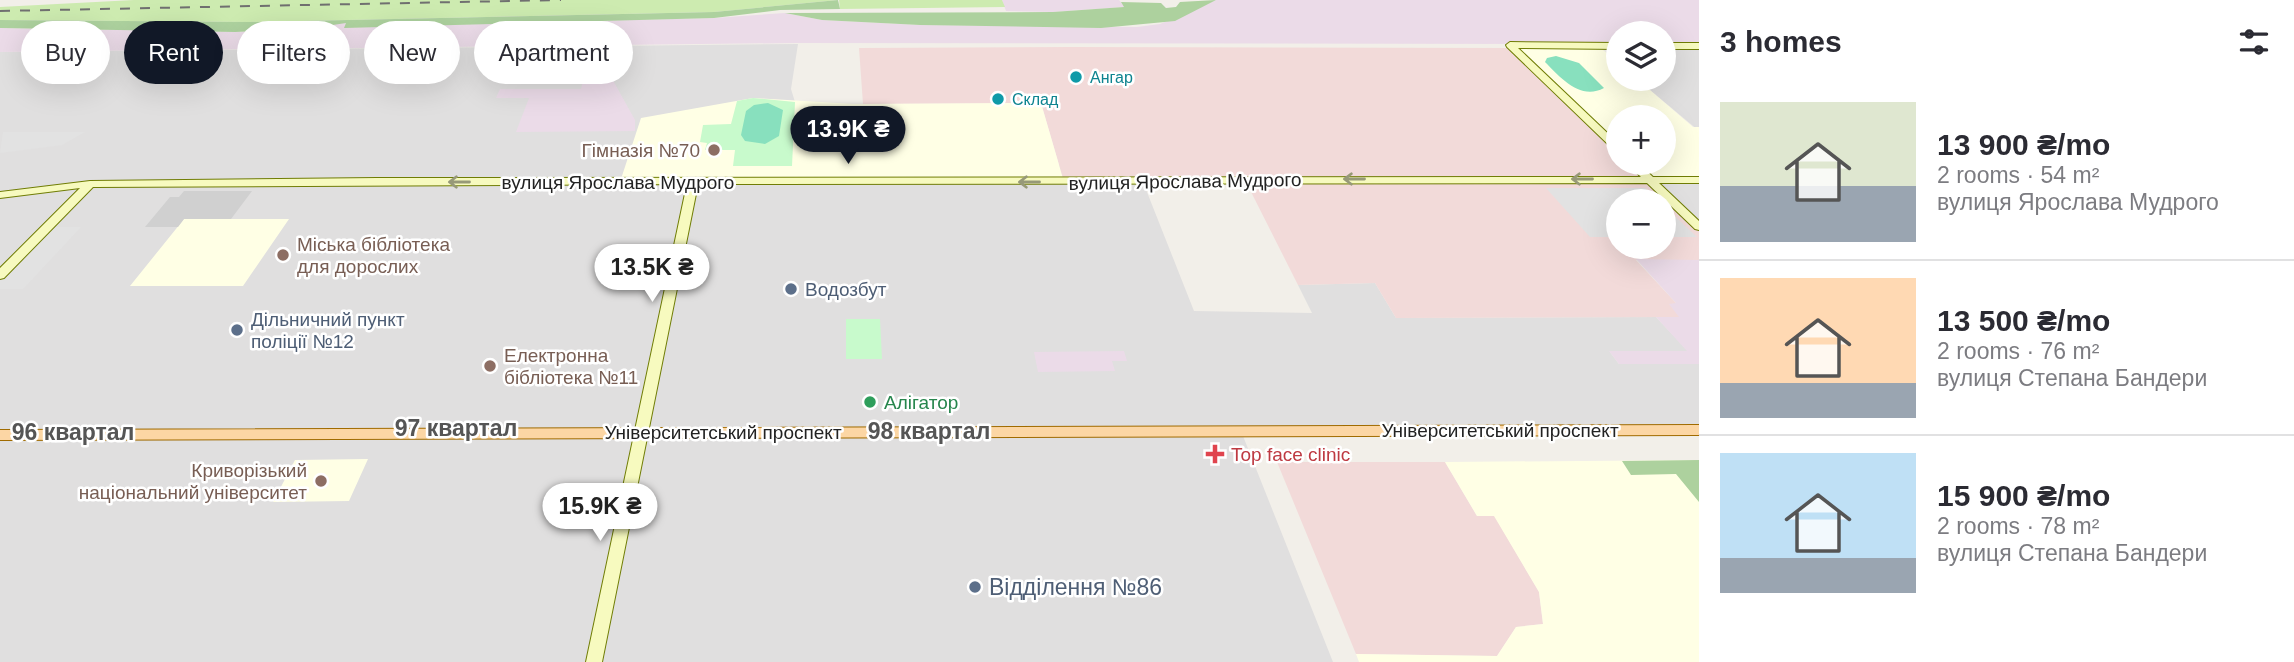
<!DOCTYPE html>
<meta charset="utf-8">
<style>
:root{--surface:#fff;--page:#f7f7f7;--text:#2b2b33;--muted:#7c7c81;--line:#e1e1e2;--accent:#111827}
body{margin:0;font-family:Helvetica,sans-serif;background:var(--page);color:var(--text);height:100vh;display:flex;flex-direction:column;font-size:26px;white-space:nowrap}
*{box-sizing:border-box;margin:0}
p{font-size:23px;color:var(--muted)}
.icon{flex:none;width:38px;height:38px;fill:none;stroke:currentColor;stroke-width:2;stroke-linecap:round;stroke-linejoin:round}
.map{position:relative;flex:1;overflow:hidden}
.panel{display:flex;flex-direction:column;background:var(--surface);width:595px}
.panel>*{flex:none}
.hud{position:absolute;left:21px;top:21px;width:665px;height:63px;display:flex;gap:14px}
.controls{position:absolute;left:1606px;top:21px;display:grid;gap:14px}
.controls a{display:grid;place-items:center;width:70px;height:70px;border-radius:50%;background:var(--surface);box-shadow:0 7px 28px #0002;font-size:35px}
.price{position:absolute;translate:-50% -60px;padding:0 16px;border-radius:24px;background:#fff;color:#222;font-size:23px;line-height:46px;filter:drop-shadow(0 2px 4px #0008)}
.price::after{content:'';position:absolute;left:50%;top:42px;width:21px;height:16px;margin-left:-10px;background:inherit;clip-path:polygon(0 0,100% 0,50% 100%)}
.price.active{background:var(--accent);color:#fff}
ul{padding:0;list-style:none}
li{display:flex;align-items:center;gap:21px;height:175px;padding:0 21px}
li+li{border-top:2px solid var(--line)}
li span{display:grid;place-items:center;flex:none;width:196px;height:140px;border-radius:0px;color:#555}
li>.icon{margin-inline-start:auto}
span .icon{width:84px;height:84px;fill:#fffc;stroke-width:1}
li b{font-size:30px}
h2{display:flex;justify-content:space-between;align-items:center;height:84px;padding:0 21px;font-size:30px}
.chip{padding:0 24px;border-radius:32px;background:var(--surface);box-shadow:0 7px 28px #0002;font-size:24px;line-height:63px}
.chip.active{background:var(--accent);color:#fff}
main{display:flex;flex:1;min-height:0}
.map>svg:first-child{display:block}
.residential{fill:#e0dfdf}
.commercial{fill:#f2dad9;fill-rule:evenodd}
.industrial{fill:#ebdbe8}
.education{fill:#ffffe5}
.religious{fill:#d0d0d0}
.grass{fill:#cdebb0}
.forest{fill:#add19e}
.park{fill:#c8facc}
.pitch{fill:#88e0be}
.parking{fill:#e2e2e2}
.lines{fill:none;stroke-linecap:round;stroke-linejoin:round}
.secondary-casing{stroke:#707d05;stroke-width:2}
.primary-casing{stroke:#a06b00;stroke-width:2}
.secondary{fill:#f7fabf;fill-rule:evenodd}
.primary{fill:#fcd6a4;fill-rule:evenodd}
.rail{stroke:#707070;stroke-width:2;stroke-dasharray:10 10;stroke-linecap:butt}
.oneway{stroke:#979978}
.culture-dot{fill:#0f9aa8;stroke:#fff;stroke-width:2.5}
.education-dot{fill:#8d6e63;stroke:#fff;stroke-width:2.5}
.service-dot{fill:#5c6f8a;stroke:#fff;stroke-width:2.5}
.leisure-dot{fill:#2e9e5b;stroke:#fff;stroke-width:2.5}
.health-dot{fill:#e0444e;stroke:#fff;stroke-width:2.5}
.labels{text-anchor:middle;stroke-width:5;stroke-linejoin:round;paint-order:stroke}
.far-culture-label{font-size:16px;fill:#0d838f;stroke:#fff;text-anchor:start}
.education-label{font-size:19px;fill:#785e54;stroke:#fff;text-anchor:end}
.street-label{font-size:19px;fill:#222;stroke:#fff}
.service-label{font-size:19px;fill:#4e5e75;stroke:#fff;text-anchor:start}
.leisure-label{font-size:19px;fill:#27864d;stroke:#fff;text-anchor:start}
.health-label{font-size:19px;fill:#be3a42;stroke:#fff;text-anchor:start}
.quarter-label{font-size:23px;font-weight:bold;fill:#555;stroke:#fff}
.near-service-label{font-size:23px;fill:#4e5e75;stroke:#fff;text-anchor:start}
</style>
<main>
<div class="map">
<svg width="1699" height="662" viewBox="0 0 1699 662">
<rect width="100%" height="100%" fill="#f2efe9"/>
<!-- residential -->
<path class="residential" d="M798,44L791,89L795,102L753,98L1143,182L1194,311L1312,313L1298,285L1375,283L1396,318L1656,317L1688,351L1610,352L1619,364H1699V430L1241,431L1333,662H0V52Z
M1664,46H1699V131L1637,79H1664Z
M1649,179L1699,180V227Z"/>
<!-- commercial -->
<path class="commercial" d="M1071,47L1513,48L1619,150V163H1632L1699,227V260H1636L1677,304H1670L1680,317L1396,318L1375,283L1298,285L1245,180L1064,182L1041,103L863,104L859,48ZM1619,201H1664V247H1619Z
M1277,462H1445L1477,516L1494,515L1539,592L1543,624L1516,627L1497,656L1356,654Z"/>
<!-- industrial -->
<path class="industrial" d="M1002,0H1119L1125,7L1053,12L1006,11Z
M1216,0H1699V44H1664V33H1619V44L797,43L0,52V28L235,32L306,29L330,23H347L345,27L714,18L785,13L822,20L920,25L1137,27L1160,24Z
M610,75L635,120V131L516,132L529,98H496L500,89H581L583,81Z
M1636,259L1699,260V364H1619L1609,351H1687L1656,317H1679L1669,304L1676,303Z
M1124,351L1127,361H1112L1115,371L1038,372L1034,352Z"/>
<!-- education -->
<path class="education" d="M1511,45L1598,46L1619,63V79H1637L1693,127H1699V180L1649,179L1632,163H1664V117H1619V150Z
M753,98L854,104L1041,103L1064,182H620L641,118Z
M184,219H289L243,286H130Z
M368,459L349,501L273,502L295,460Z
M1699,460V662H1359L1356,654L1497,656L1516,627L1543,624L1539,592L1494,516H1477L1445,462Z"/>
<!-- religious -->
<path class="religious" d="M184,191H252L231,219H184L178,227H145L170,197H179Z"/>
<!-- grass -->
<path class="grass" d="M134,0H838L714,12L249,22L0,20V7Z
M839,0H1002L1005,7L840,9Z"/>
<!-- forest -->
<path class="forest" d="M838,0L840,9L780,10L714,18L344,28L346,23L306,29L235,32L0,28V20L249,22L714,12Z
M1216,0L1175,21L1101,28L920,25L822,20L785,13L1053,12L1124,7L1121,2L1161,3L1166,8L1176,7L1180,2Z
M1699,460V502L1676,474L1631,475L1622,461Z"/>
<!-- park -->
<path class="park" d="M753,98L795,102L792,166H733L735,150H705L707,143L700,142L703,125L731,124L737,101Z
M846,319H880L882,359H846Z"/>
<!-- pitch -->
<path class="pitch" d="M1556,56L1579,63L1604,88C1580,101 1560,77 1545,62L1547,58Z
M768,103L783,110L779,136L765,144L745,141L741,135L746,111L754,105Z"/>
<!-- parking -->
<path class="parking" d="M3,132H85L62,145L0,153Z
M1546,188H1645L1660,201H1619V237H1590Z
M1664,206L1697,237H1664Z
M47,227H81L23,289H0V275Z"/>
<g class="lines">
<defs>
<path id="secondary" d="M1510,42L1619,43V49L1518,48L1619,144V153L1616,152L1507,47L1506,45Z
M1664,43H1699V49H1664Z
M1627,163H1638L1653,177H1699V183H1659L1699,221V230L1695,229L1647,183L698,184L602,662H586L687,184L93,187L4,278L0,279V268L80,188L0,198V192L90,181L377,178L1641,177Z"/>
<path id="primary" d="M1699,425V435L0,440V430Z"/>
</defs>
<!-- secondary casing -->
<use href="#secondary" class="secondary-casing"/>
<!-- primary casing -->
<use href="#primary" class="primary-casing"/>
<!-- secondary -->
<use href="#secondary" class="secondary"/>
<!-- primary -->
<use href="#primary" class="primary"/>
<!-- rail -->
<path class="rail" d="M0,11L561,0"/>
</g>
<!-- one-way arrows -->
<defs><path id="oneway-shaft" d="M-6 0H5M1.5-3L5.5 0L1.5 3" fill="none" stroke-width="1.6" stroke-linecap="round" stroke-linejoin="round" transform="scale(1.75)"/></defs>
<g class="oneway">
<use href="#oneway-shaft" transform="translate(1354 179) rotate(180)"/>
<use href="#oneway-shaft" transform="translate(1582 179) rotate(180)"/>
<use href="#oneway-shaft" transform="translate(459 182) rotate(-180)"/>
<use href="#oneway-shaft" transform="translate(1029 182) rotate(-180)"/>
</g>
<!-- markers -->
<g class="culture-dot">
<circle cx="1076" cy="77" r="7"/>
<circle cx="998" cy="99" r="7"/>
</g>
<g class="education-dot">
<circle cx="714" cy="150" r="7"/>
<circle cx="283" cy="255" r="7"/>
<circle cx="490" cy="366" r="7"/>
<circle cx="321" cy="481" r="7"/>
</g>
<g class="service-dot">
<circle cx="791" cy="289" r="7"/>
<circle cx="237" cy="330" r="7"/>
<circle cx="975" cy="587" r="7"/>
</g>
<circle class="leisure-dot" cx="870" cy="402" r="7"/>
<path class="health-dot" d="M1211.5 443.5h7v7h7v7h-7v7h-7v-7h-7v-7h7z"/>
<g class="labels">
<!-- far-culture labels -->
<g class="far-culture-label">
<text x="1090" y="83">Ангар</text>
<text x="1012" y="105">Склад</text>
</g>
<!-- education labels -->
<g class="education-label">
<text x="700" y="157">Гімназія №70</text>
<text x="297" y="251" text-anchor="start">Міська бібліотека<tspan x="297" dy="22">для дорослих</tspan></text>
<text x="504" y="362" text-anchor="start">Електронна<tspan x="504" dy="22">бібліотека №11</tspan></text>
<text x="307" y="477">Криворізький<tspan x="307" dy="22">національний університет</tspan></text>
</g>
<!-- street labels -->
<g class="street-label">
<text transform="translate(1185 181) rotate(-1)" y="7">вулиця Ярослава Мудрого</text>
<text x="618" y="189">вулиця Ярослава Мудрого</text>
<text x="1500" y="437">Університетський проспект</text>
<text x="723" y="439">Університетський проспект</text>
</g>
<!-- service labels -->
<g class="service-label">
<text x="805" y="296">Водозбут</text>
<text x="251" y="326">Дільничний пункт<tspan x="251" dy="22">поліції №12</tspan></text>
</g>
<!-- leisure labels -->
<g class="leisure-label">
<text x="884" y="409">Алігатор</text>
</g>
<!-- health labels -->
<g class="health-label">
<text x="1231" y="461">Top face clinic</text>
</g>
<!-- quarter labels -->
<g class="quarter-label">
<text x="456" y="436">97 квартал</text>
<text x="929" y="439">98 квартал</text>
<text x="73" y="440">96 квартал</text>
</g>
<!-- near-service labels -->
<g class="near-service-label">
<text x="989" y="595">Відділення №86</text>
</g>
</g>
</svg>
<div class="controls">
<a><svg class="icon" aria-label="layers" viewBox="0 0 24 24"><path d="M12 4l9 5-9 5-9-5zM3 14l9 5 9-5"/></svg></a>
<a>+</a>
<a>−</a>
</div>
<b class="price active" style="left:848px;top:166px">13.9K ₴</b>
<b class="price" style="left:652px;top:304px">13.5K ₴</b>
<b class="price" style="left:600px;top:543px">15.9K ₴</b>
<div class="hud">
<a class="chip">Buy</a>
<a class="chip active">Rent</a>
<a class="chip">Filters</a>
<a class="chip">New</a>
<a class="chip">Apartment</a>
</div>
</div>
<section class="panel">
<h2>3 homes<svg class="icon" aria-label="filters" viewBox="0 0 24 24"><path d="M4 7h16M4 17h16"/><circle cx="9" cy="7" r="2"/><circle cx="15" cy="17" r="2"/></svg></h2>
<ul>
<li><span style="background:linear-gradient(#dfe7d0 60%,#9aa5b1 0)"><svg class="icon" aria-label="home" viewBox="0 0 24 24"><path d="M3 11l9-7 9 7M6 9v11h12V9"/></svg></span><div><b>13 900 ₴/mo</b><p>2 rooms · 54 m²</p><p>вулиця Ярослава Мудрого</p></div></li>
<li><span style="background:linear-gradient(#ffd9b3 75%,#9aa5b1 0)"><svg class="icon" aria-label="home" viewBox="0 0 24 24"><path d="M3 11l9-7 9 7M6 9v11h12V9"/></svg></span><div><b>13 500 ₴/mo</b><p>2 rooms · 76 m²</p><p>вулиця Степана Бандери</p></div></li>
<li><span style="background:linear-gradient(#bfe0f5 75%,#9aa5b1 0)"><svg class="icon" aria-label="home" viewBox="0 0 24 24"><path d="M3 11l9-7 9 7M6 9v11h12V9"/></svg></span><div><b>15 900 ₴/mo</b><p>2 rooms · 78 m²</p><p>вулиця Степана Бандери</p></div></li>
</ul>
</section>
</main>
